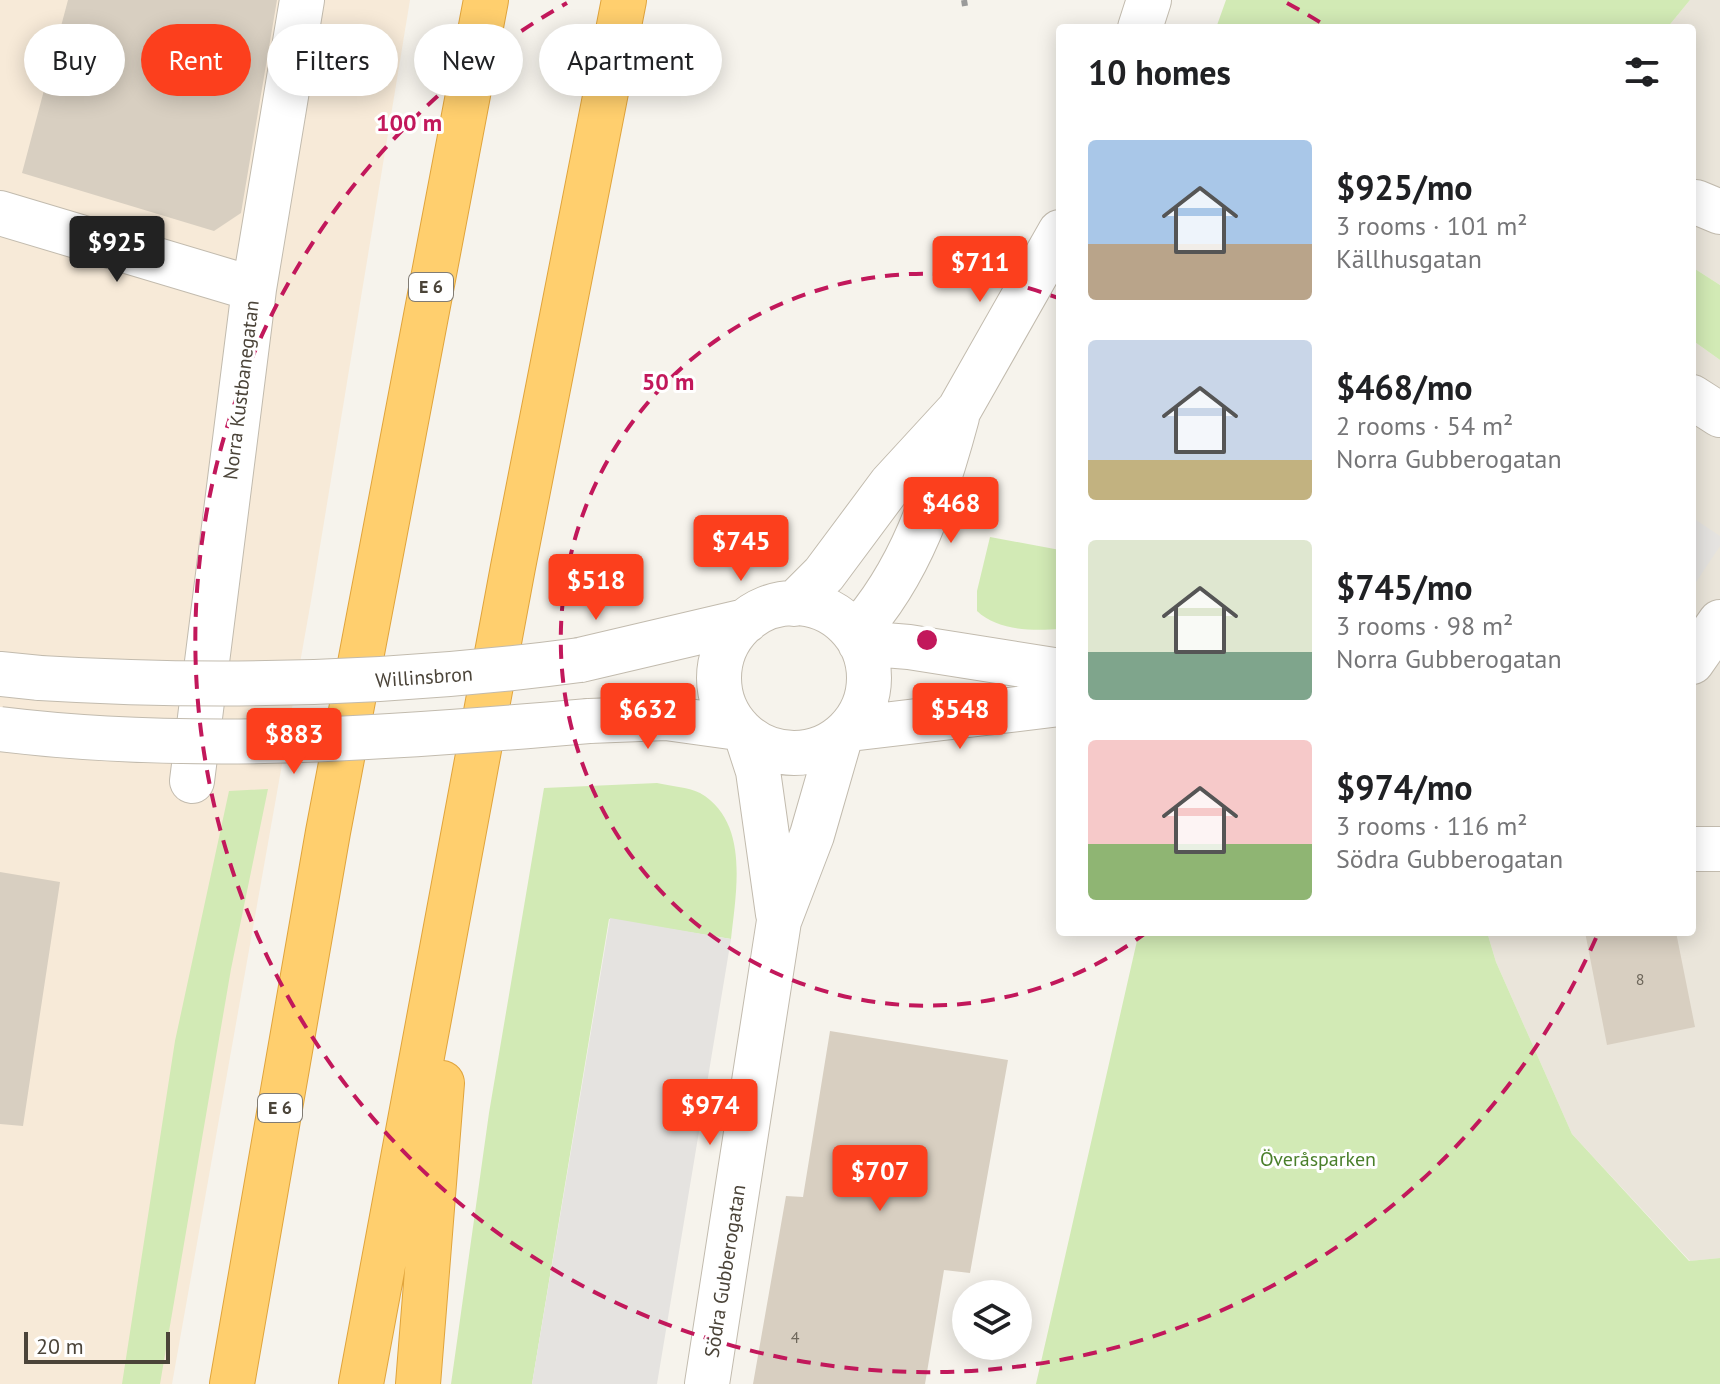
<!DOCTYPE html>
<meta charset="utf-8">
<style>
:root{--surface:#fff;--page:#f6f6f6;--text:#202124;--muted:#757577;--accent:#fc3f1d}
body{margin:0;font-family:"PT Sans",sans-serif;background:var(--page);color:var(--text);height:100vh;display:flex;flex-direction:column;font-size:30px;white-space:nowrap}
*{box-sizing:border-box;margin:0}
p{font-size:26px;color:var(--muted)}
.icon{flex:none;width:44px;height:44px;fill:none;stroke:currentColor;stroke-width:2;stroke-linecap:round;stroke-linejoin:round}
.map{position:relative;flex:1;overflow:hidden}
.drawer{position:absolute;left:1056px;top:24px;width:640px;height:912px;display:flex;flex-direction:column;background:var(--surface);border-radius:8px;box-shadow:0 4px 20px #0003}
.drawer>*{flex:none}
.guide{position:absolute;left:24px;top:24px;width:760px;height:72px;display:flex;gap:16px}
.fabs{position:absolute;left:952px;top:1280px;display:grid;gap:16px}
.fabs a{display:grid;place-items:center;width:80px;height:80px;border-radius:50%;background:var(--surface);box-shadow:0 4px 20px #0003;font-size:40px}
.scale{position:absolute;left:24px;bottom:20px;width:146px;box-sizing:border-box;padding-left:8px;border:4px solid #4b4439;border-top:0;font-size:22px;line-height:28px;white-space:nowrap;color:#4b4439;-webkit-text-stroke:6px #fff;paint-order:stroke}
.price{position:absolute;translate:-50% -68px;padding:0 18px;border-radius:8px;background:var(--accent);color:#fff;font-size:26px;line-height:52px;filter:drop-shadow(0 2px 4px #0008)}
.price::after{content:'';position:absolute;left:50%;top:48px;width:24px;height:18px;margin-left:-12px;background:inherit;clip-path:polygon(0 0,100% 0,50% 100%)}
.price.active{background:#222;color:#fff}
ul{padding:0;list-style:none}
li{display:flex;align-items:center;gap:24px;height:200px;padding:0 32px}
li span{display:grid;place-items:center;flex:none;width:224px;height:160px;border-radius:8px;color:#555}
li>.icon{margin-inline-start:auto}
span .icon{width:96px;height:96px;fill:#fffc;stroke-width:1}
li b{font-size:34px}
h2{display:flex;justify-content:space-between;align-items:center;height:96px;padding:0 32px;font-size:34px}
.chip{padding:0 28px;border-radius:36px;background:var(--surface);box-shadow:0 4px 20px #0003;font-size:28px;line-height:72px}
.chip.active{background:var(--accent);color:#fff}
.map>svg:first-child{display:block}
.residential{fill:#eae5da}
.commercial{fill:#f7ead8}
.green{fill:#d2eab5}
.parking{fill:#e5e3e0}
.building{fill:#d8cfc1}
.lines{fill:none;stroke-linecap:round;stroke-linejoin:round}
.minor-casing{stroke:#c2bbae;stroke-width:46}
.highway-casing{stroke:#e0a43c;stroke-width:46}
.minor{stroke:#fff;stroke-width:44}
.highway{stroke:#ffcf6e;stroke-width:44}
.rail{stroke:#9a9a9a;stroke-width:6;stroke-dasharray:10 10;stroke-linecap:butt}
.minor-bridge-casing{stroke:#c2bbae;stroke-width:46;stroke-linecap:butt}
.minor-bridge{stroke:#fff;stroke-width:44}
.ring{fill:none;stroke:#c2185b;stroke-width:4;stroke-dasharray:14 10}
.labels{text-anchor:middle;stroke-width:6;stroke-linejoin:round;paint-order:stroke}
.number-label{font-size:16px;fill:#6e675b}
.shield{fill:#fff;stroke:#817c74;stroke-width:2}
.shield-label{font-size:18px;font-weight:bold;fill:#4b4439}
.street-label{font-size:20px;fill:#4b4439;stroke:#fff}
.park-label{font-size:20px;fill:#4a7f2a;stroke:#fff}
.centre{fill:#c2185b;stroke:#fff;stroke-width:4}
.ring-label{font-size:24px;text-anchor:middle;font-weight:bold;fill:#c2185b;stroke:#fff;stroke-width:6;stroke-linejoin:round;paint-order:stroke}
</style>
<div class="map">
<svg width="1720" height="1384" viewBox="0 0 1720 1384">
<rect width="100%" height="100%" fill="#f6f3ec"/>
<!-- residential -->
<path class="residential" d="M1690,0H1720V285L1692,267V28H1667Z
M1692,340L1720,360V1258L1690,1261L1572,1134L1496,962L1487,932H1692Z"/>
<!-- commercial -->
<path class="commercial" d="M0,0H410L311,601L172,1384H0Z"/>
<!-- green -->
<path class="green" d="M1226,0H1690L1667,28H1216Z
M1692,267L1720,285V360L1692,340Z
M990,537L1060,550V629C1033,631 998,631 977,611V591Z
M657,783C670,786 688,787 700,793C750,822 736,892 731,939L609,919L532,1384H451L489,1113L544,788Z
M268,789L231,969L160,1384H122L175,1041L229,791Z
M1139,932H1487L1496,962L1572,1134L1689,1261L1720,1258V1384H1036Z"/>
<!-- parking -->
<path class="parking" d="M1693,518L1720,536V546L1692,588Z
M610,918L731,939L657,1384H532Z"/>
<!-- building -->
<path class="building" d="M68,0H277L241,213L214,231L22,173Z
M0,872L60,882L23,1126L0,1124Z
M1585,932H1676L1695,1027L1607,1045Z
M830,1031L1008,1060L970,1273L944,1270L925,1384H753L786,1196L803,1197Z"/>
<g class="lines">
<defs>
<path id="minor" d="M1140,28L1149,0
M1696,202L1720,212
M0,213L254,289
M1692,397L1720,415
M719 678a75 75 0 1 1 150 0a75 75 0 1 1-150 0Z
M794,604L824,574L891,484L959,410L1060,232
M855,634C911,573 936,495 957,417
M860,643L909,647L1060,671
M580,660L746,621
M1692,662L1720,622
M0,674L40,678
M589,721L666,718L738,728
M850,729L1060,704
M747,737L758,771L778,914
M192,781L254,289L302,0
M1692,849H1720
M707,1384L779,921L812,835L840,738"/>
<path id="highway" d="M232,1384L328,832L486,0
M361,1384L513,567L624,0
M418,1384L442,1083"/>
</defs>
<!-- minor casing -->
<use href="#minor" class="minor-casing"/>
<!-- highway casing -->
<use href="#highway" class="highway-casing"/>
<!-- minor -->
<use href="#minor" class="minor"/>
<!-- highway -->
<use href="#highway" class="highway"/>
<!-- rail -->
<path class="rail" d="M964,0L965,6"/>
<defs>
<path id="minor-bridge" d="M40,678C221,689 400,684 580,660
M0,729C196,753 392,738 589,721"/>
</defs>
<!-- minor-bridge casing -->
<use href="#minor-bridge" class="minor-bridge-casing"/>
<!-- minor-bridge -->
<use href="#minor-bridge" class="minor-bridge"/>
</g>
<!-- distance rings -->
<g class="ring">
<path d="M1147 932A366 366 0 1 1 1058 298"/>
<path d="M1596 938A732 732 0 1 1 567 3M1287 3A732 732 0 0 1 1326 26"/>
</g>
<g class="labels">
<!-- number labels -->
<g class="number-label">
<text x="1640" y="985">8</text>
<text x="795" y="1343">4</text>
</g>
<!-- shield labels -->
<g class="shield">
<rect x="409" y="273" width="44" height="28" rx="6"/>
<rect x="258" y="1094" width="44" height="28" rx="6"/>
</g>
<g class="shield-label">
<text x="431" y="293">E 6</text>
<text x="280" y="1114">E 6</text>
</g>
<!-- street labels -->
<g class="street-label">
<text transform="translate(241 390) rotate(-83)" y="7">Norra Kustbanegatan</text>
<text transform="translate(424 677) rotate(-4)" y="7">Willinsbron</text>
<text transform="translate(725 1271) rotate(-81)" y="7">Södra Gubberogatan</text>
</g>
<!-- park labels -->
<g class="park-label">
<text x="1318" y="1166">Överåsparken</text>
</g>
</g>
<circle cx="927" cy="640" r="12" class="centre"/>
<g class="ring-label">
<text x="409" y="131">100 m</text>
<text x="668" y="390">50 m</text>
</g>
</svg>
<div class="fabs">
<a><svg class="icon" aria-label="layers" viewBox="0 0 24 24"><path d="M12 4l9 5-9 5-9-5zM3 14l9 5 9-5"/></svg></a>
</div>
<div class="scale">20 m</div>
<b class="price active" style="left:117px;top:284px">$925</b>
<b class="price" style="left:980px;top:304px">$711</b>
<b class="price" style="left:951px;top:545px">$468</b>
<b class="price" style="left:741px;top:583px">$745</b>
<b class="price" style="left:596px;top:622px">$518</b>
<b class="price" style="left:648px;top:751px">$632</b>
<b class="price" style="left:960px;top:751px">$548</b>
<b class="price" style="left:294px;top:776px">$883</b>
<b class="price" style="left:710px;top:1147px">$974</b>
<b class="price" style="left:880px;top:1213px">$707</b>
<div class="guide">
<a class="chip">Buy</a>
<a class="chip active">Rent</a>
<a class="chip">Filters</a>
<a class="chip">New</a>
<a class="chip">Apartment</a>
</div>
<section class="drawer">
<h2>10 homes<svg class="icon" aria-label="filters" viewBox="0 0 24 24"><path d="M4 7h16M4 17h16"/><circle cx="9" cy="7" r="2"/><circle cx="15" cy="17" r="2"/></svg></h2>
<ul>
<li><span style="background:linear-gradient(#a9c7e8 65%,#b9a48a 0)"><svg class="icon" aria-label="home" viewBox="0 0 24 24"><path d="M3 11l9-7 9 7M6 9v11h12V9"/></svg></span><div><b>$925/mo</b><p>3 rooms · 101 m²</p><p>Källhusgatan</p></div></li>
<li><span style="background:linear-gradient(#c9d6e8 75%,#c2b280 0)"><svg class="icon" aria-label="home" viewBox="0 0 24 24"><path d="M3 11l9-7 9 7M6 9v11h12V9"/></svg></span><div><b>$468/mo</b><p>2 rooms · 54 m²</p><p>Norra Gubberogatan</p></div></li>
<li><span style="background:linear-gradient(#dfe7d0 70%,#7fa58c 0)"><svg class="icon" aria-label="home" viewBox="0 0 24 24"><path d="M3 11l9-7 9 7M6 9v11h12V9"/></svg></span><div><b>$745/mo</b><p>3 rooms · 98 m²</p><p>Norra Gubberogatan</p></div></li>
<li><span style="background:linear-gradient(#f6c9c9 65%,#8fb573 0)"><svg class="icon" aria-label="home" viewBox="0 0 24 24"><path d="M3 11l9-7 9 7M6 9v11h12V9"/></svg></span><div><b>$974/mo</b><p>3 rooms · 116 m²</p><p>Södra Gubberogatan</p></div></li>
</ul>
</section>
</div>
